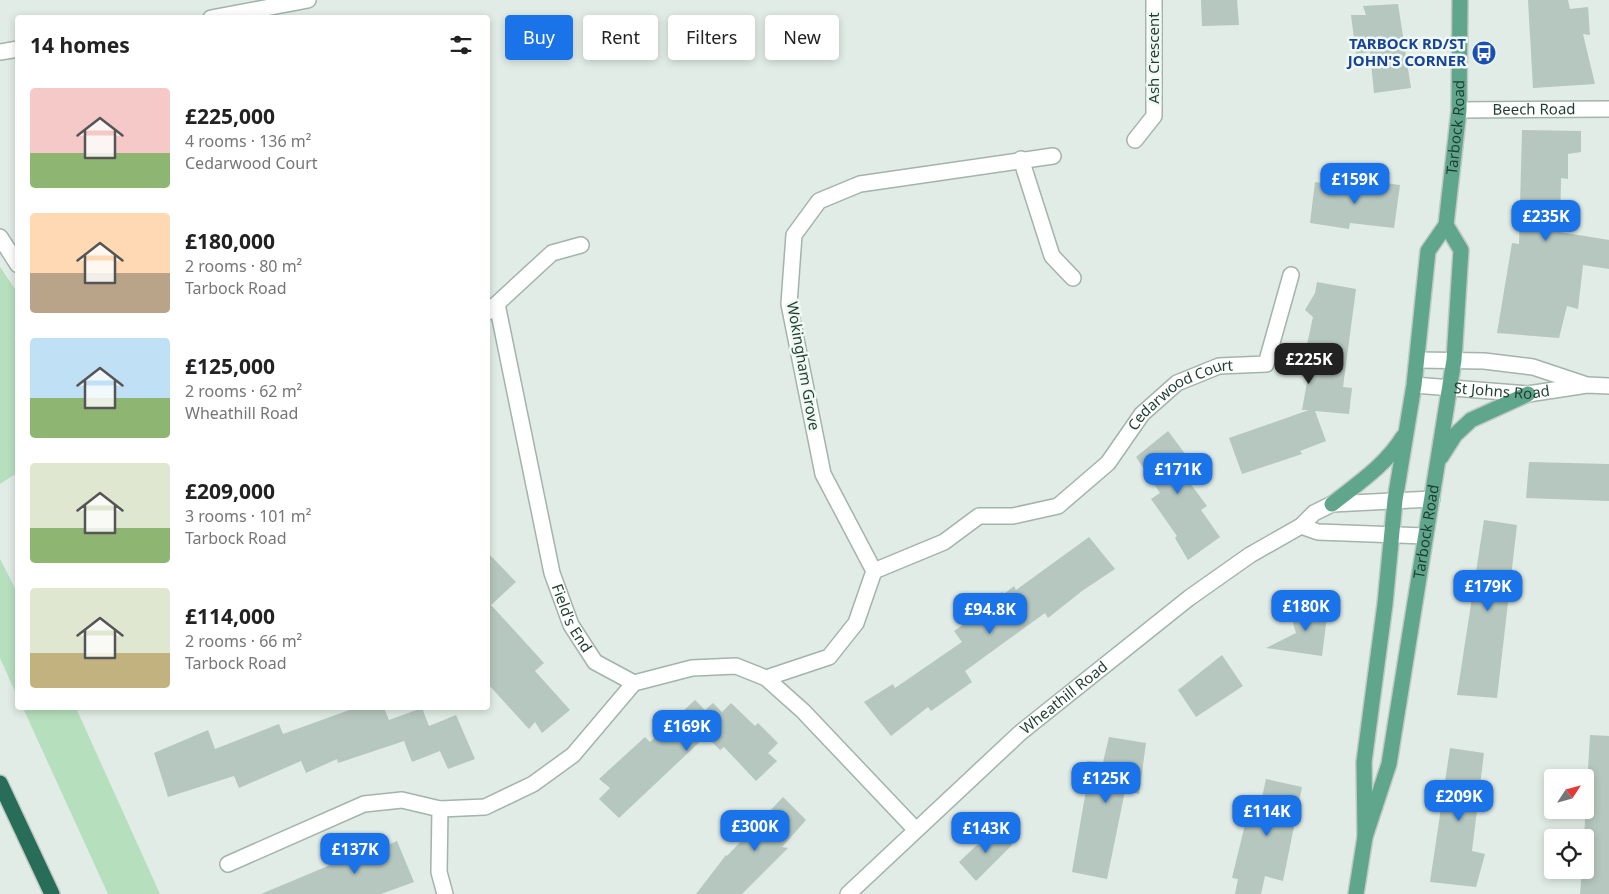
<!DOCTYPE html>
<meta charset="utf-8">
<style>
:root{--surface:#fff;--page:#f6f6f6;--text:#222;--muted:#767676;--accent:#1a73e8}
body{margin:0;font-family:"Noto Sans",sans-serif;background:var(--page);color:var(--text);height:100vh;display:flex;flex-direction:column;font-size:19px;white-space:nowrap}
*{box-sizing:border-box;margin:0}
p{font-size:16px;color:var(--muted)}
.icon{flex:none;width:28px;height:28px;fill:none;stroke:currentColor;stroke-width:2;stroke-linecap:round;stroke-linejoin:round}
.map{position:relative;flex:1;overflow:hidden}
.side{position:absolute;left:15px;top:15px;width:475px;height:695px;display:flex;flex-direction:column;background:var(--surface);border-radius:5px;box-shadow:0 2px 8px #0003}
.side>*{flex:none}
.hud{position:absolute;left:505px;top:15px;width:475px;height:45px;display:flex;gap:10px}
.needle{width:32px;rotate:54deg}
.tools{position:absolute;left:1544px;top:769px;display:grid;gap:10px}
.tools a{display:grid;place-items:center;width:50px;height:50px;border-radius:5px;background:var(--surface);box-shadow:0 2px 8px #0003;font-size:25px}
.price{position:absolute;translate:-50% -42px;padding:0 11px;border-radius:10px;background:var(--accent);color:#fff;font-size:16px;line-height:32px;filter:drop-shadow(0 1px 2px #0008)}
.price::after{content:'';position:absolute;left:50%;top:30px;width:15px;height:11px;margin-left:-8px;background:inherit;clip-path:polygon(0 0,100% 0,50% 100%)}
.price.on{background:#222;color:#fff}
ul{padding:0;list-style:none}
li{display:flex;align-items:center;gap:15px;height:125px;padding:0 15px}
li span{display:grid;place-items:center;flex:none;width:140px;height:100px;border-radius:5px;color:#555}
li>.icon{margin-inline-start:auto}
span .icon{width:60px;height:60px;fill:#fffc;stroke-width:1}
li b{font-size:21px}
h2{display:flex;justify-content:space-between;align-items:center;height:60px;padding:0 15px;font-size:21px}
.chip{padding:0 18px;border-radius:5px;background:var(--surface);box-shadow:0 2px 8px #0003;font-size:18px;line-height:45px}
.chip.on{background:var(--accent);color:#fff}
.map>svg:first-child{display:block}
.green{fill:#b6e0bd}
.building{fill:#b5c7be}
.lines{fill:none;stroke-linecap:round;stroke-linejoin:round}
.minor-casing{stroke:#a2b4ac;stroke-width:18}
.tertiary-casing{stroke:#a2b4ac;stroke-width:18}
.primary-casing{stroke:#c0c9c6;stroke-width:18}
.motorway-casing{stroke:#c0c9c6;stroke-width:18}
.minor{stroke:#fff;stroke-width:15}
.tertiary{stroke:#fff;stroke-width:15}
.primary{stroke:#60a68c;stroke-width:15}
.motorway{stroke:#286d57;stroke-width:15}
.labels{text-anchor:middle;stroke-width:5;stroke-linejoin:round;paint-order:stroke}
.transit-label{font-size:15px;font-weight:bold;fill:#164399;stroke:#f1f9f4;text-anchor:end}
.street-label{font-size:15px;fill:#1f3e32;stroke:#f1f9f4}
</style>
<div class="map">
<svg width="1609" height="894" viewBox="0 0 1609 894">
<rect width="100%" height="100%" fill="#e0ece5"/>
<!-- green -->
<path class="green" d="M0,267L17,292V473L0,484Z
M0,559L17,592V696L0,658Z
M23,708H76L160,894H108Z"/>
<!-- building -->
<path class="building" d="M1201,0H1237L1239,25L1202,26Z
M1528,0H1568L1570,9L1588,7L1590,35L1583,34L1595,84L1533,88Z
M1398,4L1411,88L1374,93L1370,52L1356,54L1351,15H1366L1363,6Z
M1522,130L1581,131V152L1568,154V179L1561,178L1560,232L1609,240V269L1583,265L1578,309L1567,306L1559,338L1497,333L1512,243L1519,244Z
M1363,180L1400,185L1394,228L1350,223L1349,229L1310,223L1315,182L1361,189Z
M1317,282L1356,289L1343,387L1352,388L1349,414L1315,411L1326,441L1300,451L1302,454L1242,474L1229,438L1309,410H1302L1308,377L1301,376L1306,364L1303,363L1313,317L1305,310L1315,293Z
M1168,431L1192,463L1181,471L1207,506L1201,510L1220,537L1188,560L1175,538L1177,536L1151,499L1160,493L1136,457Z
M1529,462L1609,464V501L1526,498Z
M1484,520L1517,525L1497,698L1457,695Z
M1089,537L1115,569L1082,591L1048,618L1045,613L965,671L972,682L931,711L928,707L891,736L864,702L893,684L895,688L962,642L954,631L964,624L961,621L1002,592L1004,594L1014,586L1016,590Z
M488,553L516,582L491,605L544,663L535,671L570,710L542,733L535,722L529,729L488,684Z
M1294,604L1328,609L1322,656L1266,648L1296,633L1293,623Z
M1222,655L1243,686L1196,717L1178,690Z
M695,700L705,710L713,703L722,712L731,703L755,726L758,723L778,743L768,753L777,761L756,781L724,747L720,750L706,736L619,818L599,799L610,788L599,779L645,737L650,742Z
M355,708H384L389,720L422,708L429,726L456,715L475,759L448,769L440,751L412,762L404,741L338,763L337,759L306,773L301,761L239,788L234,776L168,797L154,753L208,730L215,749L279,724L283,734Z
M1590,735L1609,736V894H1580L1582,870H1585L1584,838Z
M1109,737L1146,743L1139,794L1125,791L1107,879L1072,872L1087,784L1084,783L1087,761L1103,762Z
M1450,748L1484,753L1472,851L1485,854L1476,887L1430,882Z
M1266,779L1302,787L1283,881L1265,876L1261,894H1235L1238,879L1232,878L1251,800L1261,802Z
M783,797L806,820L782,847L788,848L742,894H696L726,855L727,856Z
M996,827L1012,845L976,881L959,862Z
M397,841L414,882L381,894H261L366,850L368,854Z"/>
<g class="lines">
<defs>
<g id="minor">
<path d="M211,18L308,0"/>
<path d="M0,52L18,49"/>
<path id="s1" d="M1459,110L1609,109"/>
<path d="M1135,140L1154,116V0"/>
<path d="M1021,159L1052,256L1073,278"/>
<path d="M0,237L18,265"/>
<path id="s2" d="M497,304L552,573L571,625L595,662L634,683L692,668L736,666L766,678L803,711L915,829"/>
<path d="M488,312L552,253L581,245"/>
<path id="s3" d="M874,571L944,542L979,516H1013L1058,506L1108,463L1142,414L1177,383L1219,366L1266,364L1291,275"/>
<path d="M766,678L829,657L856,623L874,571L823,474L789,304L794,235L819,201L860,184L1053,156"/>
<path d="M440,809L485,807L533,784L573,755L634,683"/>
<path d="M228,864L364,804L402,800L440,809L439,872L445,894"/>
</g>
<g id="tertiary">
<path d="M1417,360L1484,361L1533,367L1584,384"/>
<path id="s4" d="M1414,385L1528,394L1587,385L1609,386"/>
<path d="M1301,526L1318,532L1425,536"/>
<path id="s5" d="M848,894L1020,733L1189,598L1250,555L1301,526L1314,513L1332,504L1432,499"/>
</g>
<g id="primary">
<path d="M1441,457L1455,435L1471,420L1528,394"/>
<path d="M1332,504C1357,484 1386,465 1403,437"/>
<path id="s6" d="M1365,837L1364,762L1385,604L1395,500L1414,385L1428,251L1446,225L1459,110L1460,0"/>
<path id="s7" d="M1356,894L1365,837L1389,764L1454,360L1461,250L1446,225"/>
</g>
<path id="motorway" d="M0,783L52,894"/>
</defs>
<!-- minor casing -->
<use href="#minor" class="minor-casing"/>
<!-- tertiary casing -->
<use href="#tertiary" class="tertiary-casing"/>
<!-- primary casing -->
<use href="#primary" class="primary-casing"/>
<!-- motorway casing -->
<use href="#motorway" class="motorway-casing"/>
<!-- minor -->
<use href="#minor" class="minor"/>
<!-- tertiary -->
<use href="#tertiary" class="tertiary"/>
<!-- primary -->
<use href="#primary" class="primary"/>
<!-- motorway -->
<use href="#motorway" class="motorway"/>
</g>
<!-- icons -->
<defs>
<symbol id="bus-disc" viewBox="-11 -11 22 22"><circle r="9.5" fill="#1a4fb4" stroke="#f1f9f4"/><path d="M-5-6H5V4H4V6H2V4H-2V6H-4V4H-5ZM-3.5-4V0h7V-4ZM-3.5 1.2v1.5H-2V1.2ZM2 1.2v1.5H3.5V1.2Z" fill="#fff"/></symbol>
</defs>
<g fill-rule="evenodd">
<use href="#bus-disc" x="1470" y="39" width="28" height="28"/>
</g>
<g class="labels">
<!-- transit labels -->
<g class="transit-label">
<text x="1466" y="49">TARBOCK RD/ST<tspan x="1466" dy="17">JOHN'S CORNER</tspan></text>
</g>
<!-- street labels -->
<g class="street-label">
<text transform="translate(1154 58) rotate(-90)" y="5">Ash Crescent</text>
<text dy="5" stroke="none"><textPath href="#s1" startOffset="75">Beech Road</textPath></text>
<text dy="5" stroke="none"><textPath href="#s6" startOffset="720">Tarbock Road</textPath></text>
<text transform="translate(803 366) rotate(80)" y="5">Wokingham Grove</text>
<text dy="5" stroke="none"><textPath href="#s4" startOffset="88">St Johns Road</textPath></text>
<text dy="5" stroke="none"><textPath href="#s3" startOffset="369">Cedarwood Court</textPath></text>
<text dy="5" stroke="none"><textPath href="#s7" startOffset="370">Tarbock Road</textPath></text>
<text dy="5" stroke="none"><textPath href="#s2" startOffset="324">Field's End</textPath></text>
<text dy="5" stroke="none"><textPath href="#s5" startOffset="292">Wheathill Road</textPath></text>
</g>
</g>
</svg>
<div class="tools">
<a><svg class="needle" viewBox="-14 -14 28 28"><path d="M0-13l5 13h-10z" fill="#e53935"/><path d="M0 13l5-13h-10z" fill="#767676"/></svg></a>
<a><svg class="icon" aria-label="locate" viewBox="0 0 24 24"><circle cx="12" cy="12" r="6"/><path d="M12 2v4M12 18v4M2 12h4M18 12h4"/></svg></a>
</div>
<b class="price" style="left:1355px;top:205px">£159K</b>
<b class="price" style="left:1546px;top:242px">£235K</b>
<b class="price on" style="left:1309px;top:385px">£225K</b>
<b class="price" style="left:1178px;top:495px">£171K</b>
<b class="price" style="left:1488px;top:612px">£179K</b>
<b class="price" style="left:1306px;top:632px">£180K</b>
<b class="price" style="left:990px;top:635px">£94.8K</b>
<b class="price" style="left:687px;top:752px">£169K</b>
<b class="price" style="left:1106px;top:804px">£125K</b>
<b class="price" style="left:1459px;top:822px">£209K</b>
<b class="price" style="left:1267px;top:837px">£114K</b>
<b class="price" style="left:755px;top:852px">£300K</b>
<b class="price" style="left:986px;top:854px">£143K</b>
<b class="price" style="left:355px;top:875px">£137K</b>
<div class="hud">
<a class="chip on">Buy</a>
<a class="chip">Rent</a>
<a class="chip">Filters</a>
<a class="chip">New</a>
</div>
<section class="side">
<h2>14 homes<svg class="icon" aria-label="filters" viewBox="0 0 24 24"><path d="M4 7h16M4 17h16"/><circle cx="9" cy="7" r="2"/><circle cx="15" cy="17" r="2"/></svg></h2>
<ul>
<li><span style="background:linear-gradient(#f6c9c9 65%,#8fb573 0)"><svg class="icon" aria-label="home" viewBox="0 0 24 24"><path d="M3 11l9-7 9 7M6 9v11h12V9"/></svg></span><div><b>£225,000</b><p>4 rooms · 136 m²</p><p>Cedarwood Court</p></div></li>
<li><span style="background:linear-gradient(#ffd9b3 60%,#b9a48a 0)"><svg class="icon" aria-label="home" viewBox="0 0 24 24"><path d="M3 11l9-7 9 7M6 9v11h12V9"/></svg></span><div><b>£180,000</b><p>2 rooms · 80 m²</p><p>Tarbock Road</p></div></li>
<li><span style="background:linear-gradient(#bfe0f5 60%,#8fb573 0)"><svg class="icon" aria-label="home" viewBox="0 0 24 24"><path d="M3 11l9-7 9 7M6 9v11h12V9"/></svg></span><div><b>£125,000</b><p>2 rooms · 62 m²</p><p>Wheathill Road</p></div></li>
<li><span style="background:linear-gradient(#dfe7d0 65%,#8fb573 0)"><svg class="icon" aria-label="home" viewBox="0 0 24 24"><path d="M3 11l9-7 9 7M6 9v11h12V9"/></svg></span><div><b>£209,000</b><p>3 rooms · 101 m²</p><p>Tarbock Road</p></div></li>
<li><span style="background:linear-gradient(#dfe7d0 65%,#c2b280 0)"><svg class="icon" aria-label="home" viewBox="0 0 24 24"><path d="M3 11l9-7 9 7M6 9v11h12V9"/></svg></span><div><b>£114,000</b><p>2 rooms · 66 m²</p><p>Tarbock Road</p></div></li>
</ul>
</section>
</div>
